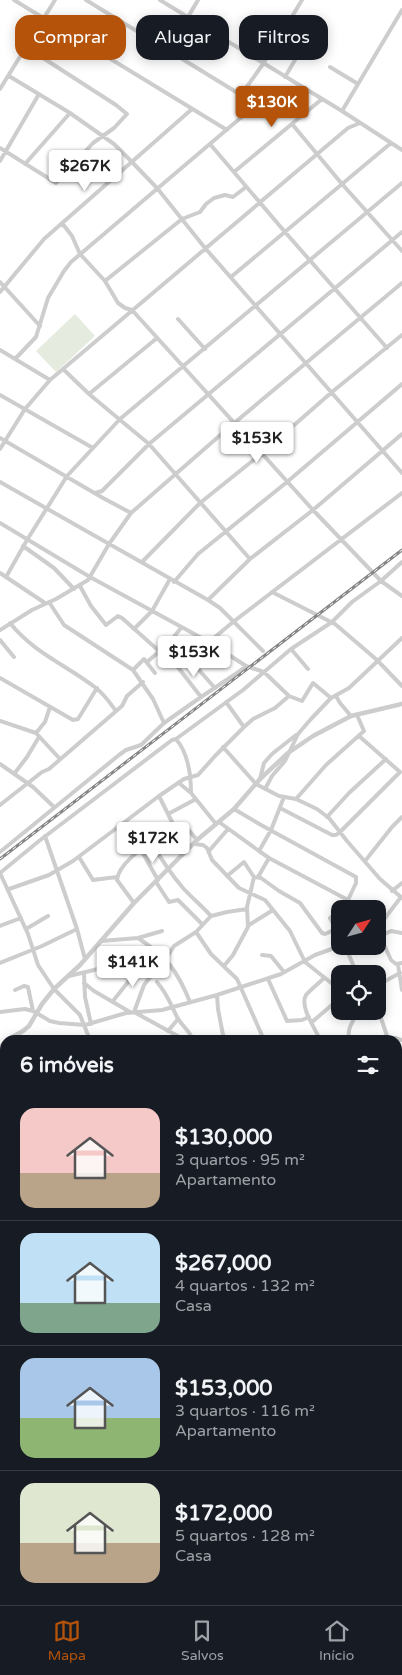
<!DOCTYPE html>
<html lang="pt">
<meta charset="utf-8">
<style>
:root{--surface:#171b24;--page:#20242c;--text:#f1f3f6;--muted:#9ea1a6;--line:#363941;--accent:#b45309}
body{margin:0;font-family:"Varela Round",sans-serif;background:var(--page);color:var(--text);height:100vh;display:flex;flex-direction:column;font-size:19px;white-space:nowrap}
*{box-sizing:border-box;margin:0}
p{font-size:16px;color:var(--muted)}
.icon{flex:none;width:28px;height:28px;fill:none;stroke:currentColor;stroke-width:2;stroke-linecap:round;stroke-linejoin:round}
.map{position:relative;flex:1;overflow:hidden}
.side{position:absolute;left:0px;top:1035px;width:402px;height:570px;display:flex;flex-direction:column;background:var(--surface);border-radius:15px 15px 0 0;box-shadow:0 2px 12px #0003}
.side>*{flex:none}
.top-card{position:absolute;left:15px;top:15px;width:372px;height:45px;display:flex;gap:10px}
.needle{width:32px;rotate:54deg}
.controls{position:absolute;left:331px;top:900px;display:grid;gap:10px}
.controls a{display:grid;place-items:center;width:55px;height:55px;border-radius:10px;background:var(--surface);box-shadow:0 2px 12px #0003;font-size:25px}
.price{position:absolute;translate:-50% -42px;padding:0 11px;border-radius:5px;background:#fff;color:#222;font-size:16px;line-height:32px;filter:drop-shadow(0 1px 2px #0008)}
.price::after{content:'';position:absolute;left:50%;top:30px;width:15px;height:11px;margin-left:-8px;background:inherit;clip-path:polygon(0 0,100% 0,50% 100%)}
.price.on{background:var(--accent);color:#fff}
ul{padding:0;list-style:none}
li{display:flex;align-items:center;gap:15px;height:125px;padding:0 20px}
li+li{border-top:1px solid var(--line)}
li span{display:grid;place-items:center;flex:none;width:140px;height:100px;border-radius:15px;color:#555}
li>.icon{margin-inline-start:auto}
span .icon{width:60px;height:60px;fill:#fffc;stroke-width:1}
li b{font-size:21px}
h2{display:flex;justify-content:space-between;align-items:center;height:60px;padding:0 20px;font-size:21px}
.pill{padding:0 18px;border-radius:15px;background:var(--surface);box-shadow:0 2px 12px #0003;font-size:18px;line-height:45px}
.pill.on{background:var(--accent);color:#fff}
.dock{display:flex;justify-content:space-around;align-items:center;height:70px;border-top:1px solid var(--line);background:var(--surface);font-size:14px;color:var(--muted)}
.dock a{display:grid;justify-items:center;gap:2px}
.dock .on{color:var(--accent)}
.map>svg:first-child{display:block}
.green{fill:#e5ebdf}
.lines{fill:none;stroke-linecap:round;stroke-linejoin:round}
.minor{stroke:#cdcdcd;stroke-width:4}
.tertiary{stroke:#cdcdcd;stroke-width:4.5}
.rail-casing{stroke:#858585;stroke-width:3}
.rail{stroke:#fff;stroke-width:1;stroke-dasharray:4;stroke-linecap:butt}
</style>
<div class="map">
<svg width="402" height="1605" viewBox="0 0 402 1605">
<rect width="100%" height="100%" fill="#fff"/>
<!-- green -->
<path class="green" d="M75,314L95,336L56,372L36,351Z"/>
<g class="lines">
<!-- minor -->
<path class="minor" d="M14,0L227,130
M160,0L342,111L402,150
M188,17L198,0
M330,67L358,84
M9,76L70,113L114,144L131,161L157,188L205,248L402,473
M285,77L319,19
M0,89L55,0
M241,95L263,64L302,0
M342,111L402,10
M292,124L342,184L402,251
M210,144L285,232L387,348
M0,148L56,183L93,143L114,128L127,114L116,105L26,47
M0,161L39,94
M25,164L70,113
M234,172L322,99
M62,223L72,236L80,254L105,281L118,303L125,308L132,310L313,510L381,581L402,596
M231,277L391,143
M105,281L182,219L200,212L206,204L214,198L225,195L233,197L246,187
M0,282L40,326
M0,292L44,239L192,109
M178,319L205,349
M0,350L50,380
M15,359L36,337L48,298L64,271L71,262L251,109L250,103L241,95L86,0
M63,369L89,394L149,444L250,559
M89,394L157,338
M0,395L93,448
M0,438L103,498L131,513
M0,449L25,409L50,380L348,128L360,123
M0,482L208,600L220,608L263,651
M95,493L102,491L149,444L402,232
M0,523L90,577L209,642L246,666L264,672L291,649L332,622L352,602L381,581L402,562
M23,546L54,568L74,589
M142,562L200,503L261,454L332,392L402,335
M0,573L45,603
M6,577L27,540L67,476L120,419L402,183
M174,582L198,554L287,482L402,384
M80,586L91,606L106,625L118,616L122,618L159,651
M272,592L335,624L377,660L402,686
M208,600L250,559L313,510L402,434
M10,623C34,653 66,665 96,688C104,694 110,703 116,711
M134,629L152,611L170,579
M0,630L32,610L56,599L88,580L109,544L131,513L233,424L402,283
M0,640L14,657
M209,642L233,622L402,493
M165,646L170,657L201,697
M291,649L308,669
M190,655L199,670L215,688
M147,662L169,643L181,628
M133,670L144,659L155,673
M0,678L73,720L78,719L97,688
M336,696L340,703L351,716
M226,702L244,727
M0,721L36,733L60,759
M164,723L201,697L240,671L246,666
M36,733L45,722L50,707
M176,739C188,753 191,776 191,793
M223,747L256,784L279,796L296,799L326,765L364,731L357,715
M0,764L33,787L54,807
M14,774L27,757L39,737
M260,779L264,763L272,754L296,735
M179,783L191,793L216,824
M265,789L272,776L285,761L298,734L311,719L331,698L349,688L402,638
M159,796L178,834
M296,799L317,809L329,818L347,841L380,879L402,898
M0,805L42,772L49,769L122,706L127,696L143,682
M280,808L332,835H336L340,832L400,772L359,736
M234,809L261,825L356,877V883L348,900L358,909
M168,814L196,799
M327,817L349,793L386,759
M219,822L259,851L271,830L284,797
M45,836L77,929L85,959
M152,843C161,859 171,874 183,888C192,898 202,906 211,916
M194,844L203,845L207,848L212,860L239,888L265,900L290,931L305,962L340,990
M141,850L158,880
M209,851L228,829
M259,851L269,858L348,900L342,909
M0,852L119,755L126,750L141,745L164,723L153,699L133,670L64,625L49,602
M79,857L93,880L117,877
M365,861L392,827L402,817
M0,873L39,841L172,740L176,739L243,690L264,672L289,696
M0,873L28,934L38,965L54,989L80,1015L90,1040
M227,876L244,862L254,877
M258,877L269,858
M156,882L169,902L178,900L202,924
M9,889L49,875L73,861L159,796L184,779L198,775L215,756L244,727L253,719L275,708L289,696L302,701L313,683L331,698
M392,891L402,883
M134,903L117,880C118,866 141,847 154,842C159,840 165,841 170,839C176,836 181,831 187,828L197,840
M249,925L273,910
M0,926L21,918
M379,926L401,897
M26,929L48,916
M336,929L330,918L340,910
M196,932L211,954L237,979L264,1040
M380,936L391,960L396,964L402,963
M378,937L391,931L402,933
M138,938C167,957 177,970 190,1002
M101,941L138,938L162,931
M345,946L357,974
M262,955L271,956L284,972
M165,960L174,946L196,932L211,916L227,912L247,909
M0,963L42,946L77,929
M398,965L402,990
M224,966L233,955L248,927L247,907L254,877L261,878L279,891L300,903L322,933L325,934L336,929L339,930L340,933
M84,973L85,997L91,1024
M69,976L94,970L134,955
M151,976L144,985L134,1012L185,1040
M268,979L287,1021L302,1020L309,1017
M157,982C168,995 170,1003 177,1017C181,1025 190,1031 193,1040
M84,983L94,991L130,1012
M378,985L400,973
M15,990L24,986L28,987L33,1011
M217,995L218,1009L224,1040
M113,1001L143,963L157,954
M378,1009L388,1039
M0,1012L25,1009L33,1011L50,1021L59,1023L85,1025L126,1013L162,1010L217,995L281,974L315,955L340,946
M312,1022L340,998
M168,1031L178,1019
M388,1039L395,1038L402,1040
M320,1040C316,1029 299,1007 306,995C311,989 318,984 324,978
M349,1040C347,1025 354,1023 357,1011
M398,1087L402,1079
M0,1119L5,1105
M0,1122L5,1128
M398,1135L402,1136
M0,1179L5,1174
M398,1186L402,1182
M0,1210L5,1217
M398,1227L402,1224
M5,1246L3,1250L5,1255
M398,1264L402,1261
M398,1287L402,1289
M0,1291L5,1287
M0,1308L5,1317
M398,1314L402,1322
M398,1345L402,1342
M0,1348L5,1344
M398,1383L402,1386
M0,1394L5,1399
M5,1423L2,1427L5,1430
M398,1432L402,1433
M0,1453L5,1463
M398,1465L402,1461
M0,1482L5,1487
M0,1509L5,1516
M398,1517L402,1508
M0,1535L5,1538
M0,1566H5
M398,1566H402
M398,1580L402,1573
M96,1600L100,1605
M137,1600L141,1605
M206,1600L209,1605
M266,1600L269,1605
M372,1600V1605
M168,1605L169,1600
M250,1605L253,1600
M286,1605L290,1600
M320,1605L322,1600
M380,1605L383,1600
M395,1605L402,1595"/>
<!-- tertiary -->
<path class="tertiary" d="M7,1040L23,1031L29,1026L42,1004L54,989L80,965L134,903L197,840L234,809L260,779L288,753L313,736L351,716L402,704
M0,1048L5,1042"/>
<defs>
<path id="rail" d="M0,859L402,550"/>
</defs>
<!-- rail casing -->
<use href="#rail" class="rail-casing"/>
<!-- rail -->
<use href="#rail" class="rail"/>
</g>
</svg>
<div class="controls">
<a><svg class="needle" viewBox="-14 -14 28 28"><path d="M0-13l5 13h-10z" fill="#e53935"/><path d="M0 13l5-13h-10z" fill="#9ea1a6"/></svg></a>
<a><svg class="icon" aria-label="locate" viewBox="0 0 24 24"><circle cx="12" cy="12" r="6"/><path d="M12 2v4M12 18v4M2 12h4M18 12h4"/></svg></a>
</div>
<b class="price on" style="left:272px;top:128px">$130K</b>
<b class="price" style="left:85px;top:192px">$267K</b>
<b class="price" style="left:257px;top:464px">$153K</b>
<b class="price" style="left:194px;top:678px">$153K</b>
<b class="price" style="left:153px;top:864px">$172K</b>
<b class="price" style="left:133px;top:988px">$141K</b>
<div class="top-card">
<a class="pill on">Comprar</a>
<a class="pill">Alugar</a>
<a class="pill">Filtros</a>
</div>
<section class="side">
<h2>6 imóveis<svg class="icon" aria-label="filters" viewBox="0 0 24 24"><path d="M4 7h16M4 17h16"/><circle cx="9" cy="7" r="2"/><circle cx="15" cy="17" r="2"/></svg></h2>
<ul>
<li><span style="background:linear-gradient(#f6c9c9 65%,#b9a48a 0)"><svg class="icon" aria-label="home" viewBox="0 0 24 24"><path d="M3 11l9-7 9 7M6 9v11h12V9"/></svg></span><div><b>$130,000</b><p>3 quartos · 95 m²</p><p>Apartamento</p></div></li>
<li><span style="background:linear-gradient(#bfe0f5 70%,#7fa58c 0)"><svg class="icon" aria-label="home" viewBox="0 0 24 24"><path d="M3 11l9-7 9 7M6 9v11h12V9"/></svg></span><div><b>$267,000</b><p>4 quartos · 132 m²</p><p>Casa</p></div></li>
<li><span style="background:linear-gradient(#a9c7e8 60%,#8fb573 0)"><svg class="icon" aria-label="home" viewBox="0 0 24 24"><path d="M3 11l9-7 9 7M6 9v11h12V9"/></svg></span><div><b>$153,000</b><p>3 quartos · 116 m²</p><p>Apartamento</p></div></li>
<li><span style="background:linear-gradient(#dfe7d0 60%,#b9a48a 0)"><svg class="icon" aria-label="home" viewBox="0 0 24 24"><path d="M3 11l9-7 9 7M6 9v11h12V9"/></svg></span><div><b>$172,000</b><p>5 quartos · 128 m²</p><p>Casa</p></div></li>
</ul>
</section>
</div>
<nav class="dock">
<a class="on"><svg class="icon" aria-label="map" viewBox="0 0 24 24"><path d="M3 6l6-2 6 2 6-2v14l-6 2-6-2-6 2zM9 4v14M15 6v14"/></svg>Mapa</a>
<a><svg class="icon" aria-label="saved" viewBox="0 0 24 24"><path d="M7 4h10v16l-5-4-5 4z"/></svg>Salvos</a>
<a><svg class="icon" aria-label="home" viewBox="0 0 24 24"><path d="M3 11l9-7 9 7M6 9v11h12V9"/></svg>Início</a>
</nav>
